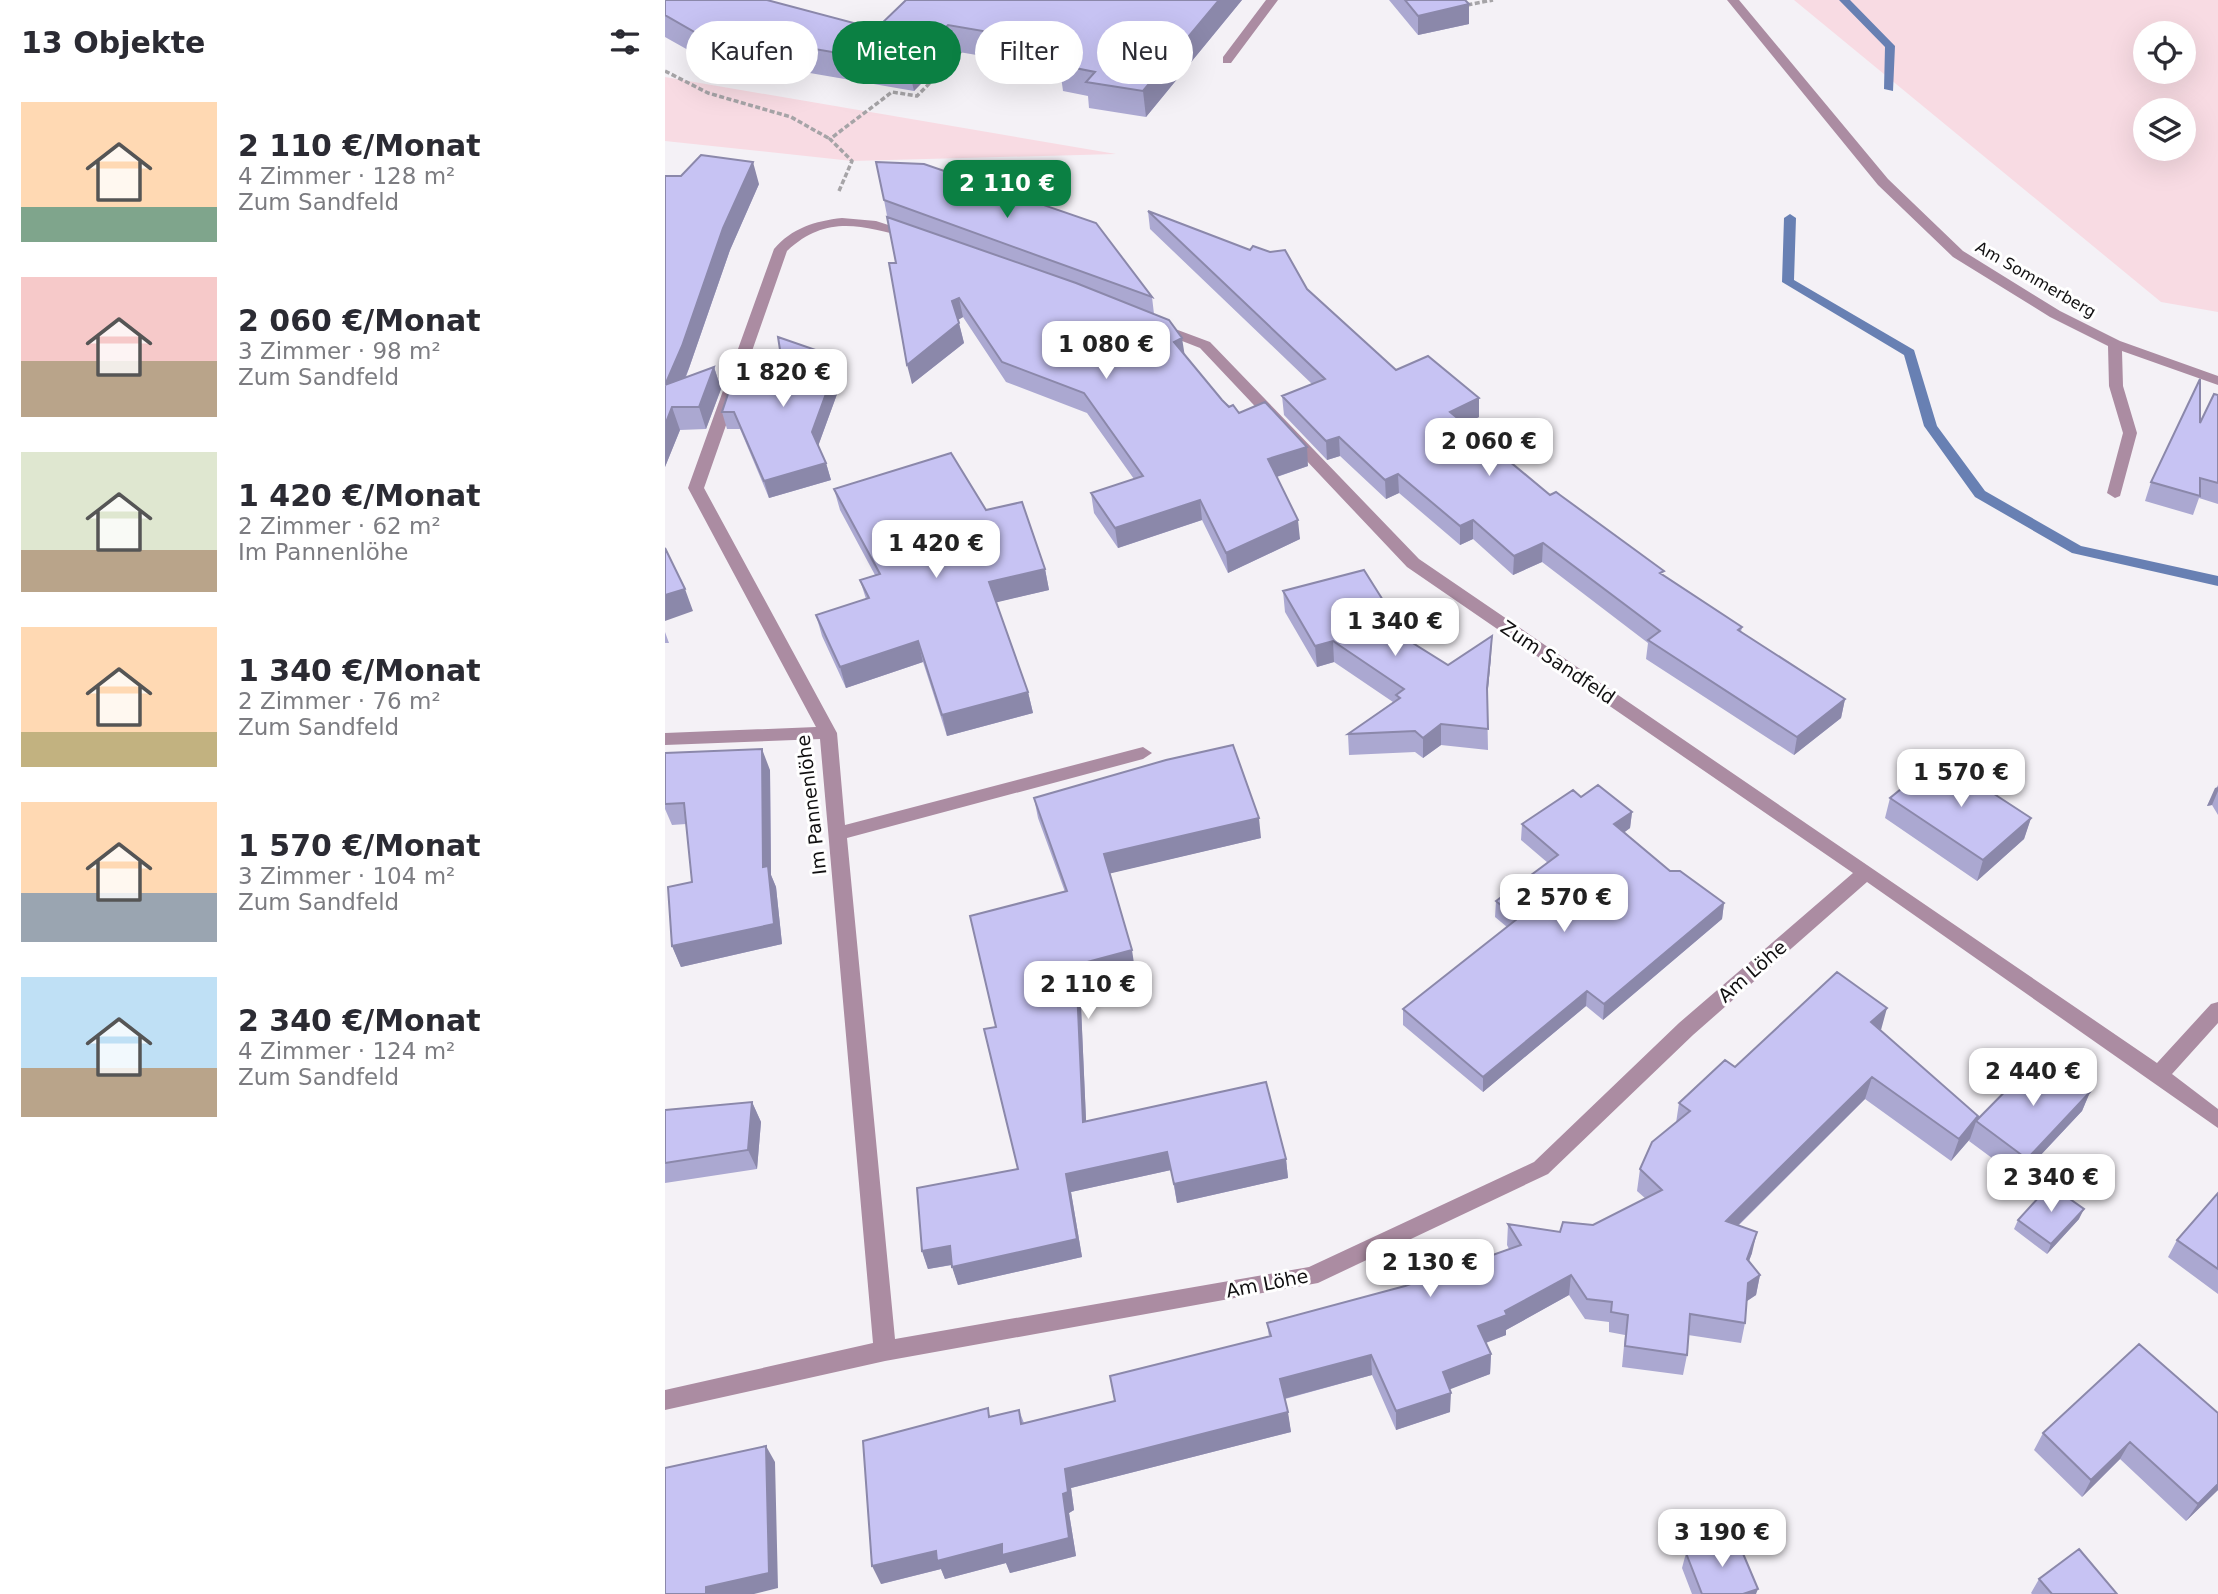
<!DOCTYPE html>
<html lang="de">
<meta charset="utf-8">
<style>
:root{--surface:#fff;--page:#f2f2f3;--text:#2b2b33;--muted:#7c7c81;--accent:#0b8043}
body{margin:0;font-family:"DejaVu Sans",sans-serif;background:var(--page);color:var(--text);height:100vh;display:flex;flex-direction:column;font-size:26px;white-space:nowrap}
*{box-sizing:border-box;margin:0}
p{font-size:23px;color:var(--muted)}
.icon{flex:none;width:38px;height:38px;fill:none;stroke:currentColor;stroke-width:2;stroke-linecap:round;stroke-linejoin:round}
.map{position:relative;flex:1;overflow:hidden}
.drawer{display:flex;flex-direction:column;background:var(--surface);width:665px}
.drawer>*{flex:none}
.top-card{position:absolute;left:21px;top:21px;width:665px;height:63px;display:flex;gap:14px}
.fabs{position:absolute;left:1468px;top:21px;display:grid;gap:14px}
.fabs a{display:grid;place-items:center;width:63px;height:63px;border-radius:50%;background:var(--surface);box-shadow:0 7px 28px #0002;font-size:35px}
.price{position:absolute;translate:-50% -60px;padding:0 16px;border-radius:14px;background:#fff;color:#222;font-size:23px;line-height:46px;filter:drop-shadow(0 2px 4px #0008)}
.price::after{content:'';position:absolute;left:50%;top:42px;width:21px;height:16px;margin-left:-10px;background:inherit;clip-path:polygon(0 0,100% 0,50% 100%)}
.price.on{background:var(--accent);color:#fff}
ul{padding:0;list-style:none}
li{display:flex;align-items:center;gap:21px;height:175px;padding:0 21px}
li span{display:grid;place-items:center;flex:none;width:196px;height:140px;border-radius:0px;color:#555}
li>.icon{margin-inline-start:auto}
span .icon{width:84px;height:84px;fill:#fffc;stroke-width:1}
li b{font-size:30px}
h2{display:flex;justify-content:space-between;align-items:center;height:84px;padding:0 21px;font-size:30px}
.chip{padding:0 24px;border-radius:32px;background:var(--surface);box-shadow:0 7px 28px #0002;font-size:24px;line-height:63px}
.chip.on{background:var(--accent);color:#fff}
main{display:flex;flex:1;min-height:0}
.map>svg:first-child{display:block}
.green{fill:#f8dbe3;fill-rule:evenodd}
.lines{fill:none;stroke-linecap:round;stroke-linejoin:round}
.stream{fill:#6880b3;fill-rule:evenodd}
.path{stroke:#a6a4a7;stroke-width:3.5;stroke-dasharray:5 2.5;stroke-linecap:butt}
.minor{fill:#ab8ca2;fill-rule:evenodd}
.wall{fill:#aba8d1}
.shaded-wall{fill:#8b88aa}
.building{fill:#c7c3f3;stroke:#8b88aa;stroke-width:2}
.labels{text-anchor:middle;stroke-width:6;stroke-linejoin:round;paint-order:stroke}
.far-street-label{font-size:16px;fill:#111011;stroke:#fff}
.street-label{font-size:19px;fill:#111011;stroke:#fff}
</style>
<main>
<section class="drawer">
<h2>13 Objekte<svg class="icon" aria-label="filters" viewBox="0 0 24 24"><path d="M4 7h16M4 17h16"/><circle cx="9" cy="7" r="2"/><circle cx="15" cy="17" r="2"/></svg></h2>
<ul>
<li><span style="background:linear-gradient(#ffd9b3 75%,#7fa58c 0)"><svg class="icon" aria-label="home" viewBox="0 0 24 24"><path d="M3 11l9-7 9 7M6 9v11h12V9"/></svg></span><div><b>2 110 €/Monat</b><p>4 Zimmer · 128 m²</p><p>Zum Sandfeld</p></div></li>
<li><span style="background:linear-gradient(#f6c9c9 60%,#b9a48a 0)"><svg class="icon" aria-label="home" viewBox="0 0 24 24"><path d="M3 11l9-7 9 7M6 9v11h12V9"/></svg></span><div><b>2 060 €/Monat</b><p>3 Zimmer · 98 m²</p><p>Zum Sandfeld</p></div></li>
<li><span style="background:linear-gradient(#dfe7d0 70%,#b9a48a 0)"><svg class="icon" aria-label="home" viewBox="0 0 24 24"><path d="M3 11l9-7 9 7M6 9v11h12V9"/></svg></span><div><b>1 420 €/Monat</b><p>2 Zimmer · 62 m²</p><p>Im Pannenlöhe</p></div></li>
<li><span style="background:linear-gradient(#ffd9b3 75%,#c2b280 0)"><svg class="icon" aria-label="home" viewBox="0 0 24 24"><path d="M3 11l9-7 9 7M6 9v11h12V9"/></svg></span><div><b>1 340 €/Monat</b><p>2 Zimmer · 76 m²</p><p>Zum Sandfeld</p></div></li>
<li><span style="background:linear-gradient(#ffd9b3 65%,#9aa5b1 0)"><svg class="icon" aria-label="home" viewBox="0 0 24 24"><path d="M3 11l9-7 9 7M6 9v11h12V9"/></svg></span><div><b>1 570 €/Monat</b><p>3 Zimmer · 104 m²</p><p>Zum Sandfeld</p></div></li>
<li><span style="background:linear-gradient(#bfe0f5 65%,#b9a48a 0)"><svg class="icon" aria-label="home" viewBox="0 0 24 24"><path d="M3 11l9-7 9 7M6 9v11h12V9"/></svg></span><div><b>2 340 €/Monat</b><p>4 Zimmer · 124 m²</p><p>Zum Sandfeld</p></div></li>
</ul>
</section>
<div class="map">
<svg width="1553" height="1594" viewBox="0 0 1553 1594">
<rect width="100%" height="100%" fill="#f4f1f6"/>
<!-- green -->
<path class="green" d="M1129,0H1553V312L1496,302ZM1480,33H1519V72H1480ZM1480,110H1519V149H1480Z
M0,77L451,154L187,161L0,141Z"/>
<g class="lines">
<!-- stream -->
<path class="stream" d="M1174,0H1185L1230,46L1228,91L1219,89L1220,47Z
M1125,214L1131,218L1129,280L1249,350L1272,426L1320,491L1416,546L1553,576V586L1407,553L1310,497L1259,426L1239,355L1117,282L1119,218Z"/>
<!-- path -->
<path class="path" d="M797,0L802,5L828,0
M0,71L43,93L126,117L165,139
M174,191L187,161L165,139L227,92L252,96L298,49"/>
<!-- minor -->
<path class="minor" d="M601,0H613L566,63H558V57Z
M1062,0H1074L1223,179L1298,251L1395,311L1455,341L1553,376V385L1457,351L1458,386L1472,433L1455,496L1450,498L1442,493L1458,433L1444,386L1443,346L1385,317L1288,257L1213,185Z
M177,218L211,221L251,234L244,238C197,226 162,214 122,251L39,488L172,733L180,825L478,747L487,753L478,759L182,838L230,1339L644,1267L869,1162L1014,1023L1188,873L742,567L535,348L489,330V324L494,323L545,342L754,559L1492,1063L1546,1004L1553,1002V1023L1507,1074L1553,1109V1128L1202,882L1028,1035L883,1174L653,1283L220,1361L0,1410V1390L208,1343L155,739L0,745V733L151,727L23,488L109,249C127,228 150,221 177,218Z"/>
</g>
<!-- wall -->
<path class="wall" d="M0,0L211,29L241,0H577L481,117L424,108L423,96L398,91L395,69L288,51L249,91L116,68L102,78L48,64L0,37Z
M724,0H800L804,4V24L753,35Z
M16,176L94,184L65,250L21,377L49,367L56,389L41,429L15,430L0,467Z
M219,200L487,297L489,314L519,355L557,400L643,466L612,477L635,539L563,573L537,520L453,548L429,513L426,493L469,479L422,413L341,382L298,317L293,320L299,343L247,384L231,263Z
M483,211L642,289L731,370L814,417L799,424L885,495L998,575L1077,627L1076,632L1180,699L1176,718L1129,755L981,659L983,643L877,562L848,575L808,539L795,545L734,493L721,499L675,456L662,460L619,415L617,396L647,384L485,229Z
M179,375L153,446L161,463L166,480L104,498L75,429H62L57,412Z
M1553,395V504L1534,498L1528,515L1480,501L1486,482L1535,423Z
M169,489L321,510L380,569L384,590L331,602L363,692L368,713L282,736L258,662L181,688L157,636L151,615L201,599L195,580L210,575L175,510Z
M618,591L743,640L783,665L826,657L822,700L823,750L776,745L758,758L750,752L684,755L683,734L728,702L669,662L652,667L620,612Z
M0,632L4,643H0Z
M0,753L105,770L106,875L111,887L117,944L16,967L7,946L27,882L21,824L7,825L0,809Z
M1553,785V815L1547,805L1542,806Z
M916,797L967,812L965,828L959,832L1005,871L1059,903L1057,919L938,1020L921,1006L818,1092L738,1025V1009L842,927L830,917L831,901L883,863L856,840L857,824Z
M369,798L596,838L445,873L470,970L415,984L421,1121L621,1159L623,1178L512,1203L506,1170L406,1192L417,1257L293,1285L287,1265L263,1269L257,1251L353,1169L331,1027L400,892L373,818Z
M1225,798L1366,818L1359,839L1312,881L1220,818Z
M1215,1030L1313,1116L1311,1121L1425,1092L1417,1111L1354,1178L1304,1141L1305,1139L1286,1161L1200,1099L1073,1226L1087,1253L1084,1261L1095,1275L1091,1295L1082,1301L1080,1323L1076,1343L1023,1335L1022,1355L1018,1375L957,1367L960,1335L944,1332V1322L920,1319L904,1295L841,1330V1335L821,1343L826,1354L825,1374L784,1389L785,1412L731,1430L707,1375L620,1399L626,1432L406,1488L409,1510L404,1513L411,1556L345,1573L341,1563L280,1579L276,1569L216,1584L327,1417L354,1410L359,1423L450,1401L604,1337L602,1323L740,1286L844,1249L842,1245L843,1224L895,1232L928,1225L981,1199L972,1191L975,1169L1011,1123L1014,1103L1070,1067Z
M87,1102L96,1122L92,1169L0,1183V1110Z
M1553,1193V1294L1503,1257L1512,1240Z
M1414,1219L1382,1254L1349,1229L1353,1220Z
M1553,1413V1490L1521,1521L1455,1459L1417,1497L1369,1450L1378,1433Z
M1021,1553L1091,1594H1027L1017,1568Z
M1374,1579L1452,1594H1367L1366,1593Z"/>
<!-- shaded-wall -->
<path class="shaded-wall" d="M554,0H577L481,117L478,91Z
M804,4V24L753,35V16Z
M283,25L288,51L249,91L243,65Z
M109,42L116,68L102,78L95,52Z
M88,162L94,184L65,250L24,368L8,407L0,385L58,228Z
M294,298L298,317L291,321L287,301Z
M294,323L299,343L247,384L242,365Z
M517,338L520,357L509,342Z
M174,358L179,375L152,449L147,432Z
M49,367L56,389L41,429L34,407Z
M814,398V417L785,431V412Z
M7,407L15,430L0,467V425Z
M674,437L675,456L662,460L661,441Z
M642,447L643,466L605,479L603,459Z
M161,463L166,480L104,498L99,481Z
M733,474L734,493L721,499L720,480Z
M535,500L537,520L453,548L450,528Z
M633,520L635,539L563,573L561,553Z
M808,520V539L795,545V526Z
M878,543L877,562L848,575L849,556Z
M380,569L384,590L329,603L324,582Z
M20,589L28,611L0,621V595Z
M827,636L826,657L821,709L822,688Z
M253,641L258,662L181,688L175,667Z
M668,641L669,662L652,667L650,646Z
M363,692L368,713L282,736L277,715Z
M1180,699L1176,718L1129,755L1132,737Z
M776,724V745L758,758V738Z
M97,749L105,770L106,875L111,887L117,944L16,967L7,946L98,867Z
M1553,787V791L1547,805L1542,806L1550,788Z
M967,812L965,828L948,841L949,824Z
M594,818L596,838L443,874L439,854Z
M1366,818L1359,839L1312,881L1318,860Z
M1059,903L1057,919L938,1020L939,1004Z
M467,950L470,970L415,984L422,1141L418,1122L411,965Z
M922,991L921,1006L818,1092V1077Z
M1222,1008L1216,1030L1206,1022Z
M1207,1077L1200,1099L1056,1242L1061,1221Z
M1425,1092L1417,1111L1354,1178L1362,1159Z
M87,1102L96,1122L92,1169L83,1150Z
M1313,1116L1305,1139L1286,1161L1294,1139Z
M502,1152L506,1170L406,1192L417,1257L293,1285L287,1267L401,1174Z
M621,1159L623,1178L512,1203L509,1184Z
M1419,1209L1414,1219L1382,1254L1386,1244Z
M1092,1232L1087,1253L1077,1279L1082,1259Z
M285,1246L291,1264L263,1269L257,1251Z
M906,1275L904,1295L841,1330V1335L812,1346L813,1326Z
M1095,1275L1091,1295L1079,1303L1083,1283Z
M826,1354L825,1374L778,1392V1372Z
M706,1355L707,1375L618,1399L615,1379Z
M786,1393L785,1412L731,1430V1411Z
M623,1412L626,1432L406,1488L409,1510L404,1513L411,1556L345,1573L341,1563L280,1579L276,1569L216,1584L207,1566L398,1494L400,1469Z
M1465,1442L1455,1459L1417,1497L1426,1480Z
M101,1446L110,1462L113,1588L89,1594H41V1587Z
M1553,1484V1490L1521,1521L1533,1504Z
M1093,1589L1091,1594H1078Z"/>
<!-- building -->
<path class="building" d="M0,0H102L211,29L241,0H554L478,91L421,82L430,72L395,65L411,47L283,25L243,65L109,42L95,52L40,38L0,15Z
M740,0H800L804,4L753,16Z
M36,155L88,162L58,228L17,346L0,385L49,367L34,407H7L0,425V176H16Z
M211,162L259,164L431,223L487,297L219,200Z
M483,211L585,250L588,246L605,252L620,250L642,289L731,370L763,356L814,398L785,412L885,495L891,492L895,495L999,571L995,573L1077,627L1073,630L1180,699L1132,737L983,640L995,631L878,543L849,556L808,520L795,526L733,474L720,480L674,437L661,441L617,396L660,379Z
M222,217L411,283L504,320L517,338L509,342L557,400L564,407L568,405L574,413L600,402L642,447L603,459L633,520L561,553L535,500L450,528L426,493L478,476L419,393L337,362L294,298L287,301L294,323L242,365L224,263H231Z
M113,337L174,358L147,432L161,463L99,481L69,412H57L71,370L118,369Z
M1535,379V423L1549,394L1553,395V483L1535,478V496L1486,482Z
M286,453L321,510L357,502L380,569L324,582L363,692L277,715L253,641L175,667L151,615L204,598L195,580L215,574L169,489Z
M0,548L20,589L0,595Z
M699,570L743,640L783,665L827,636L822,688L823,729L776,724L758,738L750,731L683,734L735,698L731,695L739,689L668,641L650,646L618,591Z
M568,745L594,818L439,854L467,950L411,965L418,1122L601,1082L621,1159L509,1184L502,1152L401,1174L412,1239L287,1267L285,1246L257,1251L252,1188L353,1169L319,1029L331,1027L305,916L402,891L369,798L501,760Z
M97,749L98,867L103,866L109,924L7,946L3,887L27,882L19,803L0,804V753Z
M1274,758L1366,818L1318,860L1225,798Z
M933,785L967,812L949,824L1005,871H1015L1059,903L939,1004L922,991L818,1077L738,1009L852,919L831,901L893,855L857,824L908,790L916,797Z
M1172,972L1222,1008L1206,1022L1313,1116L1294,1139L1207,1077L1061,1221L1092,1232L1082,1259L1095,1275L1083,1283L1080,1323L1025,1314L1022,1355L960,1346L963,1315L946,1312L947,1302L922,1299L906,1275L840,1311L842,1315L813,1326L826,1354L778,1372L786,1393L731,1411L706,1355L615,1379L623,1412L400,1469L403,1492L398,1494L404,1538L337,1555V1544L272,1561L271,1551L207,1566L198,1441L323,1408L324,1417L354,1410L356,1424L450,1401L445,1376L606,1336L602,1323L740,1286L856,1245L843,1224L895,1232L898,1222L928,1225L997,1190L975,1169L987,1142L1025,1111L1014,1103L1060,1060L1070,1067Z
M1379,1059L1425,1092L1362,1159L1311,1121L1369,1062L1374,1065Z
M87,1102L83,1150L0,1163V1110Z
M1385,1185L1419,1209L1386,1244L1353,1220Z
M1553,1193V1269L1512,1240Z
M1474,1344L1553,1413V1484L1533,1504L1465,1442L1426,1480L1378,1433Z
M101,1446L104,1573L41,1587V1594H0V1468Z
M1071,1537L1093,1589L1078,1594H1037L1021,1553Z
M1414,1549L1452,1594H1387L1374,1579Z"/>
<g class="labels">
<!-- far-street labels -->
<g class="far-street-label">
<text transform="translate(1371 279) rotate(30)" y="6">Am Sommerberg</text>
</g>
<!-- street labels -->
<g class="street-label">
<text transform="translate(893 662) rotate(34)" y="7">Zum Sandfeld</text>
<text transform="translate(146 805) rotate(-97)" y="7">Im Pannenlöhe</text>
<text transform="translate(1087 971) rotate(-41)" y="7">Am Löhe</text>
<text transform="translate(602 1283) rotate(-11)" y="7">Am Löhe</text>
</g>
</g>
</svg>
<div class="fabs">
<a><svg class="icon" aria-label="locate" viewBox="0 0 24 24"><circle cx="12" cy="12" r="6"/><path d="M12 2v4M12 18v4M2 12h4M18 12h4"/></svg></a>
<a><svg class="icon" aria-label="layers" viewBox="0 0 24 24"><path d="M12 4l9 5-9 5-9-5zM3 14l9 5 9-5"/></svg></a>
</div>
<b class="price on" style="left:342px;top:220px">2 110 €</b>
<b class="price" style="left:441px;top:381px">1 080 €</b>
<b class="price" style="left:118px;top:409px">1 820 €</b>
<b class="price" style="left:824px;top:478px">2 060 €</b>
<b class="price" style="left:271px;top:580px">1 420 €</b>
<b class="price" style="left:730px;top:658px">1 340 €</b>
<b class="price" style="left:1296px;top:809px">1 570 €</b>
<b class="price" style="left:899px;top:934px">2 570 €</b>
<b class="price" style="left:423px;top:1021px">2 110 €</b>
<b class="price" style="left:1368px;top:1108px">2 440 €</b>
<b class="price" style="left:1386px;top:1214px">2 340 €</b>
<b class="price" style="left:765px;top:1299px">2 130 €</b>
<b class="price" style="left:1057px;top:1569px">3 190 €</b>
<div class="top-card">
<a class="chip">Kaufen</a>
<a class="chip on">Mieten</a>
<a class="chip">Filter</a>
<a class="chip">Neu</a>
</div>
</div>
</main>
